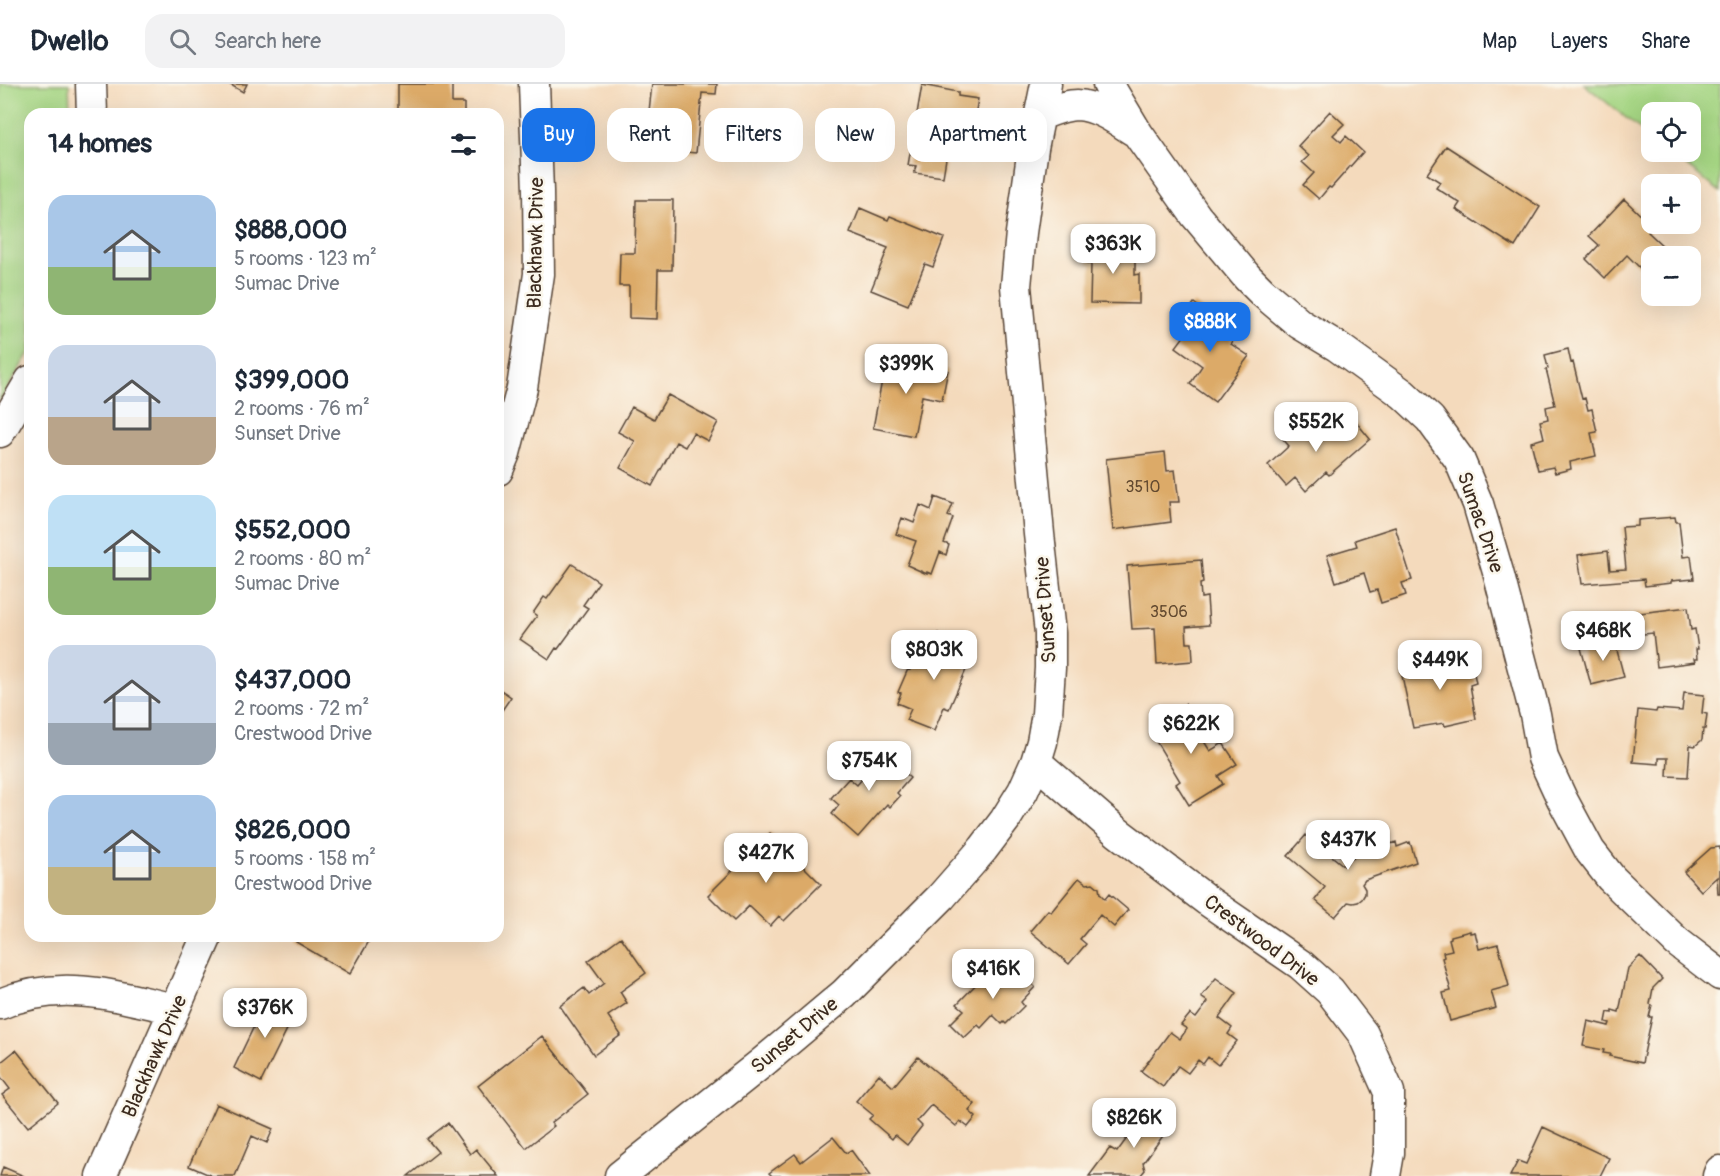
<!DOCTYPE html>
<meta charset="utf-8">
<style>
:root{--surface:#fff;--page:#f2f2f3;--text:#1f2937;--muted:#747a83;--line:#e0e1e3;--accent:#1a73e8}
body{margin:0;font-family:Pangolin,sans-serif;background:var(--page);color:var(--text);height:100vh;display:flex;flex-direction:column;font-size:22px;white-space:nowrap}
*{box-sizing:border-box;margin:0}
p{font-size:20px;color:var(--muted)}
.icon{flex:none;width:33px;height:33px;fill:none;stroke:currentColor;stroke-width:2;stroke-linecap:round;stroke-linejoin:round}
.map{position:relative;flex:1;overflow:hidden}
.sheet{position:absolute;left:24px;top:24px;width:480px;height:834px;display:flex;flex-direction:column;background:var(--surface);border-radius:18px;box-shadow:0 6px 24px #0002}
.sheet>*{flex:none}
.guide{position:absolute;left:522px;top:24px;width:570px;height:54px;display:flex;gap:12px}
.tools{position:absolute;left:1641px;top:18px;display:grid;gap:12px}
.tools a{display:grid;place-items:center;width:60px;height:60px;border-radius:12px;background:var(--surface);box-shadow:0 6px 24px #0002;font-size:30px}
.price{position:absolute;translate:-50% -51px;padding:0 14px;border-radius:12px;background:#fff;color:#222;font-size:20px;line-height:39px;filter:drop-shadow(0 2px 3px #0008)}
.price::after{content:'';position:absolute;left:50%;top:36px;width:18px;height:14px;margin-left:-9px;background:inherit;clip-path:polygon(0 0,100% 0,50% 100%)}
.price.current{background:var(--accent);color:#fff}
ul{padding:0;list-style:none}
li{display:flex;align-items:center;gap:18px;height:150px;padding:0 24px}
li span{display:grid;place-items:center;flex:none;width:168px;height:120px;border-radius:18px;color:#555}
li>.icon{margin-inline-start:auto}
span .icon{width:72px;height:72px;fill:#fffc;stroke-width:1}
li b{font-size:26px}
h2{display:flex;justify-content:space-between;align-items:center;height:72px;padding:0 24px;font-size:26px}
.tag{padding:0 21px;border-radius:18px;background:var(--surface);box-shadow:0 6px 24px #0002;font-size:21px;line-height:54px}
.tag.current{background:var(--accent);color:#fff}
header{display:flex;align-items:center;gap:36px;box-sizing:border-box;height:84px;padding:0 30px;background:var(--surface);border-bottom:2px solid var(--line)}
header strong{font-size:28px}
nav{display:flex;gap:33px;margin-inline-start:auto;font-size:21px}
.search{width:420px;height:54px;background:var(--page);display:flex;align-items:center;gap:15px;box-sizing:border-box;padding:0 21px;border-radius:18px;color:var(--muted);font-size:22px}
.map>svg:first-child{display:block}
.green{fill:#a5d583;stroke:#708050;stroke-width:1.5}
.building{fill:#dcaa67}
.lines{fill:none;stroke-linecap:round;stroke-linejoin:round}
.minor-casing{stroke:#574436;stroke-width:33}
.minor{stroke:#fff;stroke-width:30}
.labels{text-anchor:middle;stroke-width:5;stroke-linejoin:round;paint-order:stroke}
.number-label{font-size:16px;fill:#634a30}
.street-label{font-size:20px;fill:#3b2a1e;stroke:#fbf7ec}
</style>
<header>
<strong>Dwello</strong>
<div class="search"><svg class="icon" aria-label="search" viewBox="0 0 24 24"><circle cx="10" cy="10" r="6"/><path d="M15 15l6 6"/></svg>Search here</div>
<nav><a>Map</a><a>Layers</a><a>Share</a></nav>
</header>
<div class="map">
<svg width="1720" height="1092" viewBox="0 0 1720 1092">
<rect width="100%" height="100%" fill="#fbf7ec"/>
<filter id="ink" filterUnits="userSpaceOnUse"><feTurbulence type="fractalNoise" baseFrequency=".0167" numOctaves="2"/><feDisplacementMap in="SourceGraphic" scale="12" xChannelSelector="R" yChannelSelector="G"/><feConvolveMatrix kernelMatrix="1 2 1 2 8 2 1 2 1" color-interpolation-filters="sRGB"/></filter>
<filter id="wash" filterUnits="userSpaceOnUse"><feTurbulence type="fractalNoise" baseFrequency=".008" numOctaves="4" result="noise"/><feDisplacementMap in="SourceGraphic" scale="24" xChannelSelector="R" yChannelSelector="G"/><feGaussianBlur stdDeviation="1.35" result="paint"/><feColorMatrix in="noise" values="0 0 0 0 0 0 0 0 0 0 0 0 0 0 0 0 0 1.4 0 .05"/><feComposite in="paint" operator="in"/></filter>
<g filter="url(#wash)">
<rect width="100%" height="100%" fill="#f4dabc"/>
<!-- green -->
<path class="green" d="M0,0H69L70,30H30V267L0,317Z
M1584,0H1720V108L1669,68H1690V28H1652L1651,54Z"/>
<g id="blocks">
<!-- building -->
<path class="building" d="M229,0H247L243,8Z
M398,0H452V19H464V30H398Z
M652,0H717L716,10L702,9L696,69L645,64Z
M922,1L958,8V12L978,15L971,54L950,50L943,93L914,89L916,82L908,81Z
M1330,27L1344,40L1333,51L1341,58L1346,52L1363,68L1331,104L1329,103L1319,115L1303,101L1314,89L1302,78L1309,72L1298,62Z
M1446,62L1540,123L1515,163L1456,125L1460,119L1436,104L1440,98L1427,90Z
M1624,115L1653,143L1648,148L1666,165L1659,172H1652V180L1644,188L1627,171L1605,194L1586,175L1599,161L1589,152Z
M636,116H673L672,186H658L657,235L629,234V202H619L620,169H635Z
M860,124L888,136L890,132L944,154L933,183L925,180L908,221L871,206L888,164L850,149Z
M1094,160H1124V166L1135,167V191L1139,190V220L1090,219L1091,180H1088V165H1094Z
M1194,219L1212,233L1208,239L1233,257L1231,260L1249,272L1215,318L1190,300L1202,282L1176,263L1188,247L1179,240Z
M1568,265L1571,279L1573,278L1582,315L1585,314L1588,326L1592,325L1597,348L1591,349L1596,372L1570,378L1571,385L1555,389L1553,383L1538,386L1531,358L1544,354L1540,337L1548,335L1546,323L1555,321L1546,285L1548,284L1545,271Z
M886,275L948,286L942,316L922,312L914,352L873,344Z
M668,311L718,338L708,357L693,349L685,363L676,358L652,402L620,384L635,357L618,348L632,323L654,335Z
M1324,334L1341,353L1357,339L1370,355L1329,391L1326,388L1306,407L1295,394L1286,402L1268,381L1289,362L1282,354L1300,338L1309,348Z
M1165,368L1167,387L1175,386L1179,418H1169L1171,438L1113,446L1106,375Z
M935,413L953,420L948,432L953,434L944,459L949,461L946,471L940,468L932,490L927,488V490L907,481L916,457L896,450L902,434L914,439L920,421L931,426Z
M1675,433L1676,438H1679L1683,473L1691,472L1694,495L1671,497V499L1645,502L1644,495L1582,500L1578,471L1608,467L1610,486L1626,485L1622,443L1638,442V436Z
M1395,443L1412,496L1402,499L1406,511L1381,519L1377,506L1370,508L1364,489L1336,498L1327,471L1357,462L1355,456Z
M1201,476L1203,499L1200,500L1201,514L1207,513L1209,541L1186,543L1187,559H1192L1193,577L1157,580L1155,544L1132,545L1127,482Z
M572,480L599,498L583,521L588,524L558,565L556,564L549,575L520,555L537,532L533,529L544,513L547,515Z
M1688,523L1691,546L1695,545L1698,565H1696L1697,575H1694L1695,578L1657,583L1653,549L1634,551L1632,530Z
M938,549L970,562L964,577L969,579L949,625L944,623L934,647L906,636L911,625L897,619L901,609L898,608L908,585L910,586L917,569L924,572L928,562L932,563Z
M1614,555L1624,593L1591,601L1581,564Z
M1457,562L1462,588L1473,585L1476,599L1470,601L1476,635L1445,642L1444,639L1413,644L1401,587L1437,579L1434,567Z
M498,604L511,613L498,632Z
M1684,609L1704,611L1702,629L1707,630L1705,645H1703L1702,656L1695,662L1690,661L1688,693L1667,692L1668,674H1659V680L1633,678L1638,626L1656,628L1657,625L1682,627Z
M1185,620L1200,644L1197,646L1210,667L1223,659L1237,680L1218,692L1223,700L1189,721L1176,700L1180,697L1154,654L1157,652L1151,641Z
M873,661L910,694L897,709L900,712L890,723L887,720L858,753L832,730L839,721L831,714L849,694L857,701L869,687L859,677Z
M770,749L821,800L784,837L779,832L770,842L749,822L734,837L708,811Z
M1306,751L1344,782L1351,774L1396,758L1397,763L1410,758L1416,778L1365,796L1362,800L1365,805V810L1362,815L1358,818L1353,819L1348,818L1335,833L1315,816L1325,803L1288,772Z
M1720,763V810H1718L1717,793L1701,807L1684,788L1711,764Z
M1079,794L1087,800L1093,799L1099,804L1100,810L1105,815L1109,810L1128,826L1114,843L1100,831L1080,855L1086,860L1069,880L1030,847L1048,826L1051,828Z
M1470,847V849L1475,848L1479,865L1498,860L1509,902L1491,907L1496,924L1450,937L1443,909L1451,907L1442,874L1444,873L1443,868L1452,866L1449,855L1451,854V852Z
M300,852H372L350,890L296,858Z
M621,853L646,889L620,908L627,919L608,932L621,951L594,971L560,922L584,904L589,911L604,899L588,877Z
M1640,872L1662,895L1653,904L1650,920L1652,921L1649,933H1652L1642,979L1609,972L1610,970L1603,969L1604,966L1583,962L1588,937L1609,942L1610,939L1606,938L1608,928L1612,929V926L1619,928L1628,884Z
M1009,878L1035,903L1021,918L1024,922L1006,940L1004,938L1002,940L993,931L981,944L978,941L964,954L950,940L964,926L957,920L986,890L992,896Z
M1216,894L1237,909L1219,934L1232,944L1228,950L1237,957L1218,981L1208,973L1203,980L1198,976L1188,989L1178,982L1163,1003L1141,987L1170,948L1180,955L1187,945L1181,941L1190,930L1196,934L1208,918L1201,913Z
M268,913L296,927L261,998L234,984Z
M542,952L588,1010L551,1039L554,1042L526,1064L478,1002Z
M16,966L58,1019L28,1043L2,1011L10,1005L0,992V979Z
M918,973L975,1020L969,1027L976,1033L968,1043L960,1037L956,1042L931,1021L917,1037L922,1042L907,1061L895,1051L892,1055L869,1035L873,1031L856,1017L879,990L893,1003Z
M216,1020L273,1045L267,1059L252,1052L235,1092H212L189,1082Z
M1149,1024L1171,1041L1143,1079L1145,1086L1140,1092H1089L1110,1064L1117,1068Z
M448,1039L470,1070L476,1065L498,1092H408L438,1068L427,1055Z
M1543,1043L1609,1074L1600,1092H1510L1518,1077L1526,1080Z
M833,1053L846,1069L851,1066L870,1092H772L769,1089L795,1070L801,1078Z
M3,1083L24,1092H0Z"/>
</g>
</g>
<g filter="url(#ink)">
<use href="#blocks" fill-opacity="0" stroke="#574436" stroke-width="1.5"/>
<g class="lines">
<defs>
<path id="minor" d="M91,0L92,30
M1108,0L1138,50L1196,132L1247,193L1262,208L1300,240L1338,263L1403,310L1430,335L1459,375L1478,420L1498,488L1535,630L1543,674L1562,715L1590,767L1611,794L1677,858L1720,891
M1040,31C1051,27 1065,21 1077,21C1098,22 1117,36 1134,47
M0,348L30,297
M498,386L505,369L522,304L539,190L538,107L534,0
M1036,678L1117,748L1208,817L1301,881L1330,907L1363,950L1389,1008V1069L1385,1092
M0,920C22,911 49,906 74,907C108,908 142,918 175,925
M101,1092L207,852
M620,1092L763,978L844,910L941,813L983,765L1005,736L1023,707L1036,678L1042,658L1047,630L1050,584V549L1039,450L1016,202L1021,149L1033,64L1046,0
M1718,1092L1720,1087"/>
</defs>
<!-- minor casing -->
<use href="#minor" class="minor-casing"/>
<!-- minor -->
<use href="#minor" class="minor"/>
</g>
</g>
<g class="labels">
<!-- number labels -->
<g class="number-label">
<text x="1143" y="408">3510</text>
<text x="1169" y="533">3506</text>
</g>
<!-- street labels -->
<g class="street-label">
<text transform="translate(535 159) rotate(-89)" y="7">Blackhawk Drive</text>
<text transform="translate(1481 438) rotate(71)" y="7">Sumac Drive</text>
<text transform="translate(1045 526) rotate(-94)" y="7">Sunset Drive</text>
<text transform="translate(1262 856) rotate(37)" y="7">Crestwood Drive</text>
<text transform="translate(794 951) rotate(-40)" y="7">Sunset Drive</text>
<text transform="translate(154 972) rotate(-66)" y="7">Blackhawk Drive</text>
</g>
</g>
</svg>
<div class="tools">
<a><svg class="icon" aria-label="locate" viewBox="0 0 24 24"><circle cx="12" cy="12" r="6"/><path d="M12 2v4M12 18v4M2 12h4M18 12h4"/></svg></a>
<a>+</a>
<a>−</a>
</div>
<b class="price" style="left:1113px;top:191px">$363K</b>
<b class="price current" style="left:1210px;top:269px">$888K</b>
<b class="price" style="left:906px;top:311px">$399K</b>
<b class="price" style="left:1316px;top:369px">$552K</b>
<b class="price" style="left:1603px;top:578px">$468K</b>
<b class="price" style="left:934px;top:597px">$803K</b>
<b class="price" style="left:1440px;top:607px">$449K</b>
<b class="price" style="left:1191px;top:671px">$622K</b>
<b class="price" style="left:869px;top:708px">$754K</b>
<b class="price" style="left:1348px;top:787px">$437K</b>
<b class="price" style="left:766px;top:800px">$427K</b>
<b class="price" style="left:993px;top:916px">$416K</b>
<b class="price" style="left:265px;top:955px">$376K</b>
<b class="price" style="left:1134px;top:1065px">$826K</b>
<div class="guide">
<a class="tag current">Buy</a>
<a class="tag">Rent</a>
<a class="tag">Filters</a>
<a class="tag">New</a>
<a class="tag">Apartment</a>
</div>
<section class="sheet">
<h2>14 homes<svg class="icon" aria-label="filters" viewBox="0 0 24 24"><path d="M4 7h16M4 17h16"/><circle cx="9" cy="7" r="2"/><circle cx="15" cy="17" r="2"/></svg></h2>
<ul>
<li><span style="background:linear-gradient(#a9c7e8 60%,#8fb573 0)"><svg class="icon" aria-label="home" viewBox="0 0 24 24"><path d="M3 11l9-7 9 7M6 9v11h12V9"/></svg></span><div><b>$888,000</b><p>5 rooms · 123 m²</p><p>Sumac Drive</p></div></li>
<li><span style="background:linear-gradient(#c9d6e8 60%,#b9a48a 0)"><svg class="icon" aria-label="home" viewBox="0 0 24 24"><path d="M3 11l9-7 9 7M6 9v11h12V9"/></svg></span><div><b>$399,000</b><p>2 rooms · 76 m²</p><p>Sunset Drive</p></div></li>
<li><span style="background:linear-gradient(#bfe0f5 60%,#8fb573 0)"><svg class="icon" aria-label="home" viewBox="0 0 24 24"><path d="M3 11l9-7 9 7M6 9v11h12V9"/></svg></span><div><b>$552,000</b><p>2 rooms · 80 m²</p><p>Sumac Drive</p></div></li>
<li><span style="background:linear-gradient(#c9d6e8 65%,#9aa5b1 0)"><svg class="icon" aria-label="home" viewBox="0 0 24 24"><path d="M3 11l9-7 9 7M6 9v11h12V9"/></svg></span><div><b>$437,000</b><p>2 rooms · 72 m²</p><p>Crestwood Drive</p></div></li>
<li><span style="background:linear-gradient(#a9c7e8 60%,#c2b280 0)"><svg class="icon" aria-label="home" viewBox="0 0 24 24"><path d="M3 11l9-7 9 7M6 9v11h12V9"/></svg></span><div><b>$826,000</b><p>5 rooms · 158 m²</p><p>Crestwood Drive</p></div></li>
</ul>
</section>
</div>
